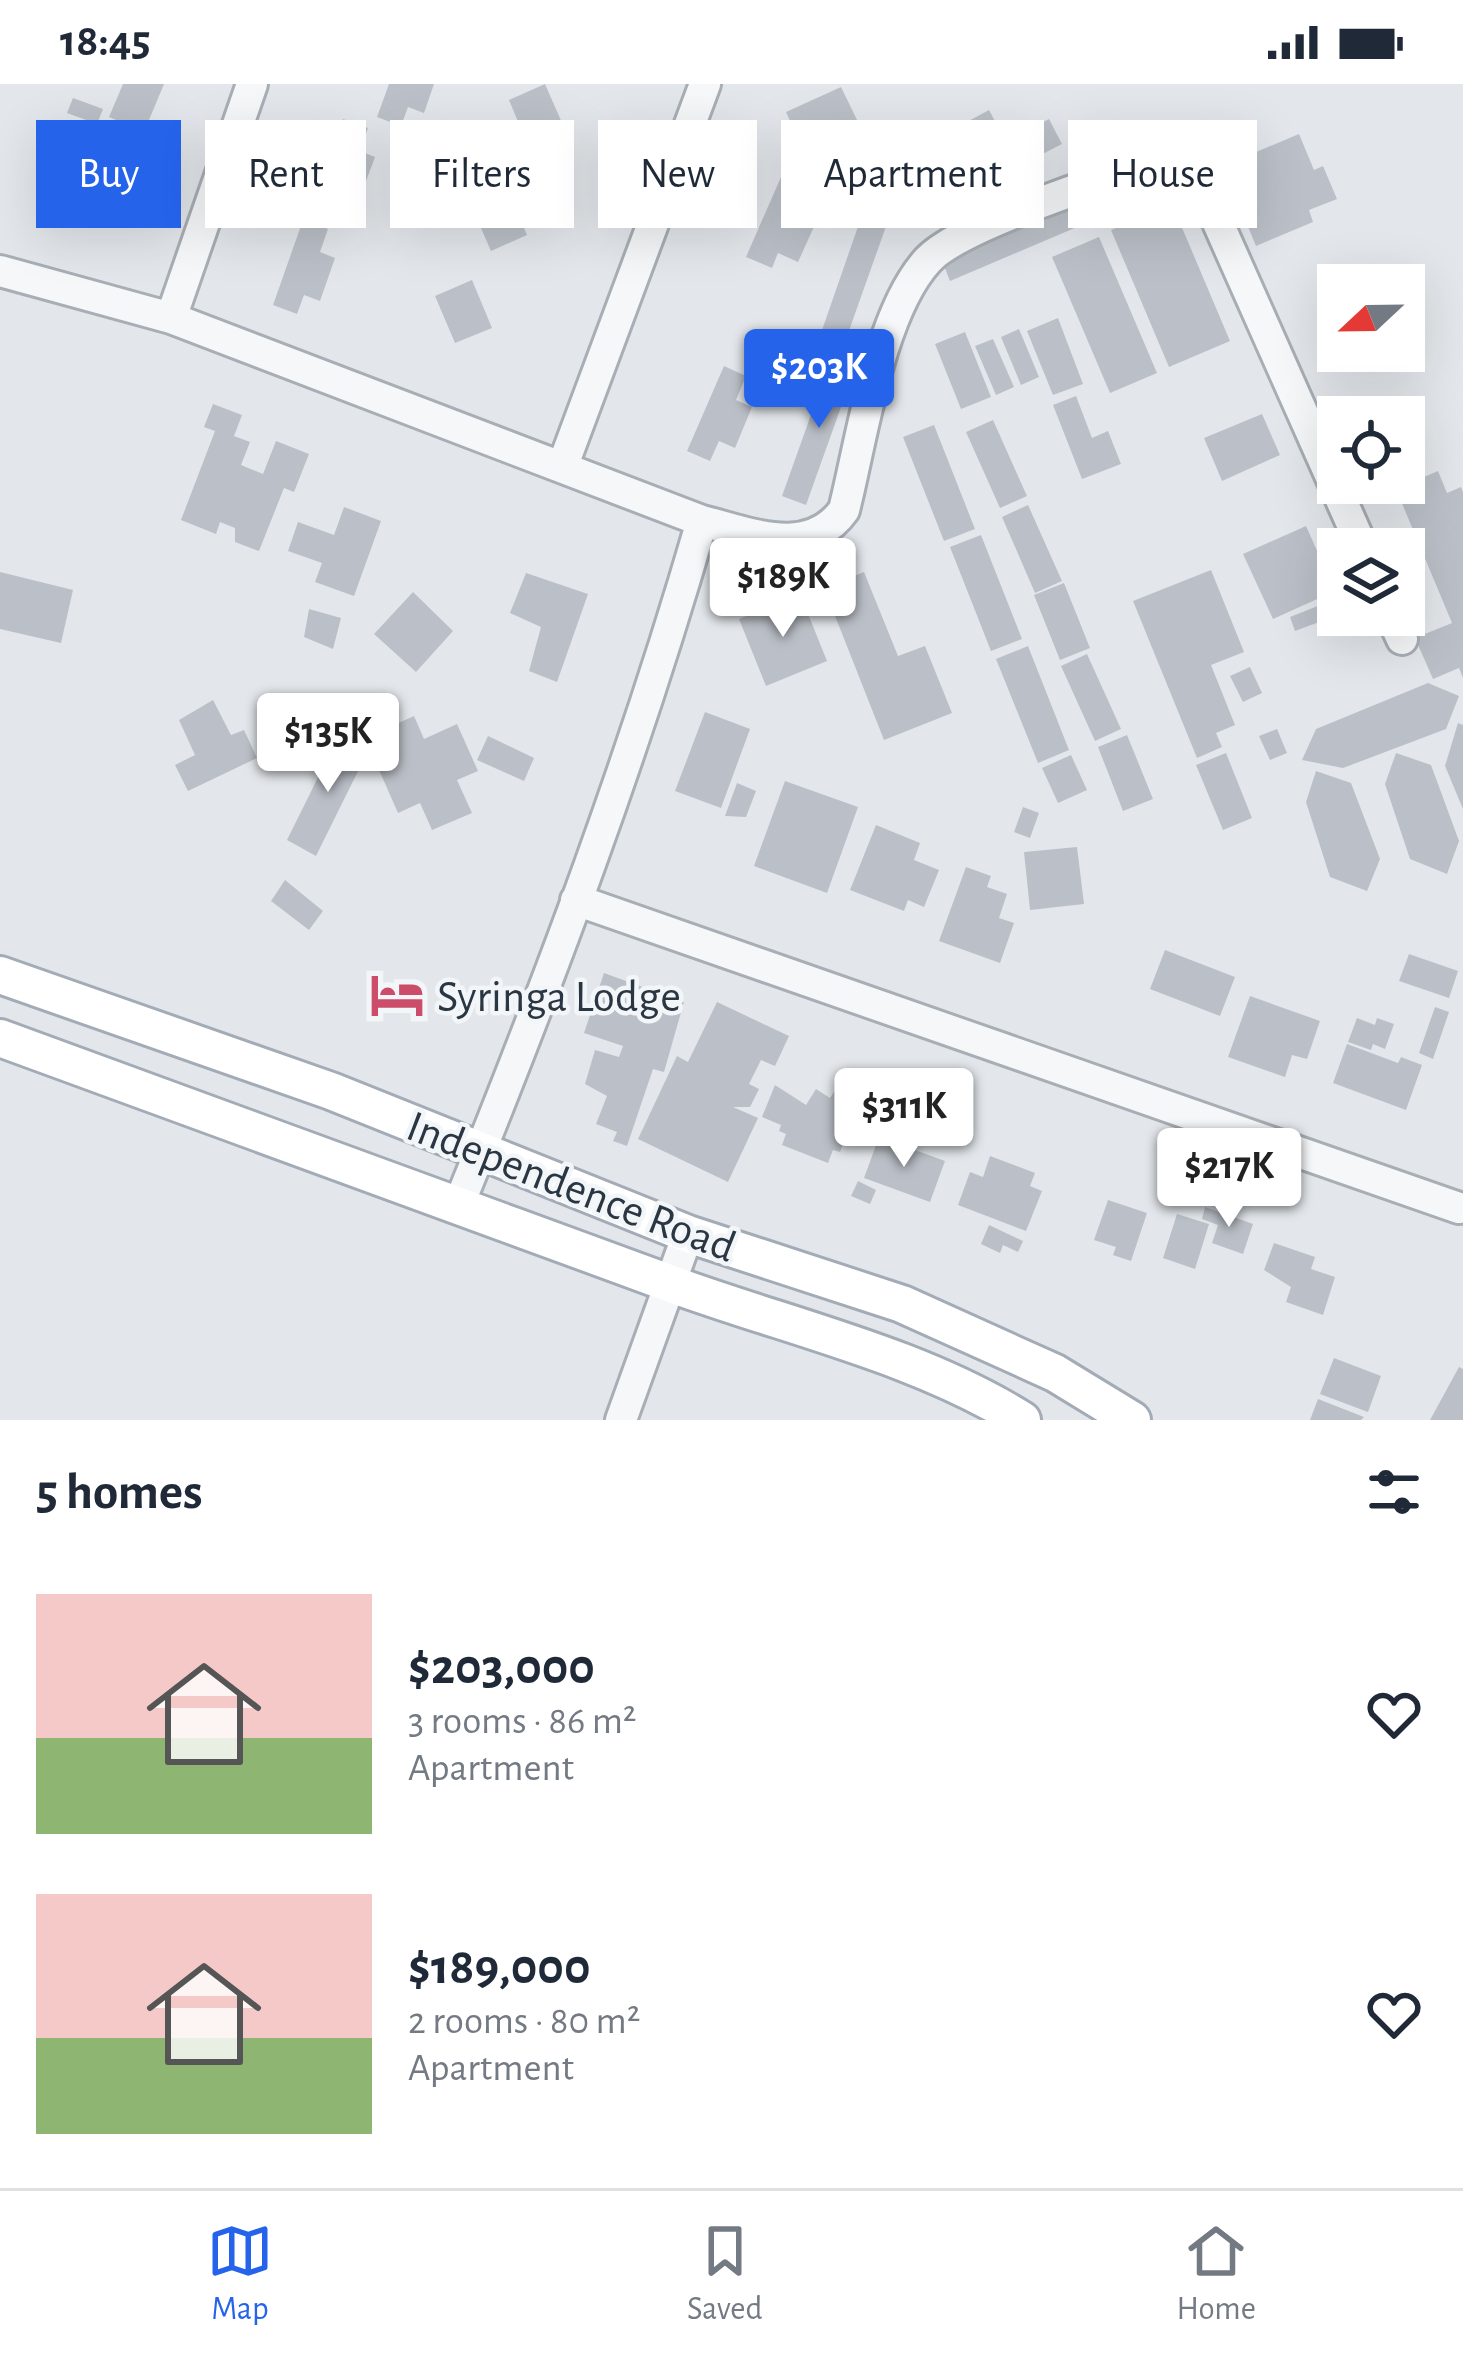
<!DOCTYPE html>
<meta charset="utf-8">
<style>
:root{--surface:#fff;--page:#f2f2f3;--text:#1f2937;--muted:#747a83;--line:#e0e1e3;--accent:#2563eb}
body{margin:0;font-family:"Alegreya Sans",sans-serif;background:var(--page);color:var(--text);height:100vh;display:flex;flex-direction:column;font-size:45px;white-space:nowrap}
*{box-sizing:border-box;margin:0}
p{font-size:39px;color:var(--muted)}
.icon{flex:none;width:66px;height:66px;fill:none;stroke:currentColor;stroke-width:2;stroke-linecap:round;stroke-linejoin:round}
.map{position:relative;height:1336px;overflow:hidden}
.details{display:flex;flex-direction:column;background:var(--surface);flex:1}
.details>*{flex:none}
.guide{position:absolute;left:36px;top:36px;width:1392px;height:108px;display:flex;gap:24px}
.needle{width:78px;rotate:248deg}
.buttons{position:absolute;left:1317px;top:180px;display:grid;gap:24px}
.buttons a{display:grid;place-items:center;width:108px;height:108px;border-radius:0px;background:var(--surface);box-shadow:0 12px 48px #0002;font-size:60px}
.price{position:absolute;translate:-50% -102px;padding:0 27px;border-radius:12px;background:#fff;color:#222;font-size:39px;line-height:78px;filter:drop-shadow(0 3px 6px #0008)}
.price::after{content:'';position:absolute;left:50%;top:72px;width:36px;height:27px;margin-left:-18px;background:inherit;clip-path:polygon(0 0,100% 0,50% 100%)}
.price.on{background:var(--accent);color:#fff}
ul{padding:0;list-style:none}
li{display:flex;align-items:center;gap:36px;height:300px;padding:0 36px}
li span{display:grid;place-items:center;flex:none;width:336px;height:240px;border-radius:0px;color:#555}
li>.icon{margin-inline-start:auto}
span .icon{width:144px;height:144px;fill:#fffc;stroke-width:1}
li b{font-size:51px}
h2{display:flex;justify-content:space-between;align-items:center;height:144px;padding:0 36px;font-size:51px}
.chip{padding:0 42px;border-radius:0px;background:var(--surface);box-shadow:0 12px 48px #0002;font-size:42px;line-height:108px}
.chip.on{background:var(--accent);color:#fff}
.status{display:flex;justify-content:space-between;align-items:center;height:84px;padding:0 60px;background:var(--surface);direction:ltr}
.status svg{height:33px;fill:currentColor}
.dock{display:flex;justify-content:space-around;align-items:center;height:168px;border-top:3px solid var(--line);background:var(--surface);font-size:33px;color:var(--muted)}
.dock a{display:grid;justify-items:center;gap:6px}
.dock .on{color:var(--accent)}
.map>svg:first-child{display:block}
.building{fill:#bbc0c8}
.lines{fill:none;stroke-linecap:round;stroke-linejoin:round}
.minor-casing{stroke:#a8aeb5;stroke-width:36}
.major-casing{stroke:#a3acb6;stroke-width:42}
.minor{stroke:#f6f7f9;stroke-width:30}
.major{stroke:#fff;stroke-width:36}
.labels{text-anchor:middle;stroke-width:9;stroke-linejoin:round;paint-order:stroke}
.poi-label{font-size:45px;fill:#2b3643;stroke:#f3f6f8;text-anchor:start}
.street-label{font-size:45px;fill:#2b3643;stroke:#f3f6f8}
</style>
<div class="status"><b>18:45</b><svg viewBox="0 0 49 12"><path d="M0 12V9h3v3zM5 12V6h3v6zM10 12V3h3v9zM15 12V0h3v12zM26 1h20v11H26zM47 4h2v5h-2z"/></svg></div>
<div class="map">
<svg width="1463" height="1336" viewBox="0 0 1463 1336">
<rect width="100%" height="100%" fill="#e3e7eb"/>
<!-- building -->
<path class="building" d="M123,0H164L144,48L109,33Z
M389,0H434L424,29L408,23L401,42L377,33Z
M545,0L566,48L529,64L509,16Z
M841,3L858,38L802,64L786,28Z
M73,14L103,25L97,40L67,29Z
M989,26L1021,85L934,133L902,73Z
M343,35L368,44L360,67L375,73L359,116L343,110L337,129L312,120Z
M1049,35L1062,60L1027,78L1015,52Z
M1299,50L1314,86L1323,82L1337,115L1309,126L1313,138L1256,162L1223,82Z
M69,55L91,63L86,77L64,69Z
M96,68L130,83L108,137L73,122Z
M788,77L817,90L810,107L827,114L798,178L778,169L772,184L746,173Z
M1115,100L1124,123L950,197L941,174Z
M507,103L527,151L491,167L470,119Z
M870,108L895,117L845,258L821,249Z
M1172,120L1230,257L1169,283L1111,146Z
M303,136L328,145L320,168L335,174L320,217L304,211L297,230L273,221Z
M1099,153L1157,289L1110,309L1052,173Z
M472,196L492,244L455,259L435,212Z
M1058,234L1083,300L1053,311L1027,247Z
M1019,245L1039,293L1021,301L1001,253Z
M965,248L991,313L961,325L935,260Z
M993,255L1014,303L996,311L975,262Z
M832,272L856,281L806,421L782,412Z
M724,282L746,292L736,316L752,323L735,364L719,357L710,377L687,367Z
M1076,312L1092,354L1108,347L1121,380L1082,395L1053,321Z
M213,320L242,331L234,352L250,358L241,381L263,390L276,357L309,370L294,408L284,404L259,467L235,458V444L220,438L216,450L181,436L215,347L204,343Z
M1262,330L1280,371L1222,397L1204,354Z
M993,336L1027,412L1000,424L966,348Z
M934,341L975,445L944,457L903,353Z
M1438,387L1447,409L1461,403L1463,408V594L1459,584L1433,595L1415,554L1452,539L1396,405Z
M1028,421L1062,497L1035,509L1002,433Z
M344,423L381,437L354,512L315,498L322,479L288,467L298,438L334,451Z
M1306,442L1335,507L1273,535L1243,470Z
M981,451L1022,555L991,567L950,463Z
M1211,486L1244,568L1211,581L1235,641L1216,649L1222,663L1197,674L1133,517Z
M0,488L73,506L61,559L0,545Z
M864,488L898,572L925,562L952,629L884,656L824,504Z
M526,489L588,510L557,598L529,587L541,543L510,529Z
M1064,499L1090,564L1060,576L1034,511Z
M413,508L453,547L416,588L374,550Z
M800,510L827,577L766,602L739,535Z
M1338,514V531L1295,547L1290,533Z
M309,525L341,534L333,565L304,553Z
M1028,562L1069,666L1038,679L996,575Z
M1087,570L1121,645L1095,657L1061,582Z
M1250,583L1262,609L1243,618L1230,592Z
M1428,599L1459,612L1446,645L1343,684L1302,676L1316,645Z
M213,616L231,651L244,646L257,674L188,707L175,681L195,671L179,636Z
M705,628L750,645L721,724L675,707Z
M414,632L424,655L457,640L478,687L457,696L472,729L432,746L420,719L398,729L365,654Z
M1458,639L1463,641V725L1445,682Z
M1277,645L1287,669L1270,676L1259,652Z
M339,651L369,665L316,772L287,756Z
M1127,651L1153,715L1123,727L1098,663Z
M488,652L534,674L524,697L477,676Z
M1226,669L1252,734L1223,746L1196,681Z
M1396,669L1431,681L1459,757L1447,790L1410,775L1385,700Z
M1071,671L1087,706L1058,719L1042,684Z
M1316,687L1351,699L1380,775L1367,807L1330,793L1306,718Z
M785,697L858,723L827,809L754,782Z
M737,699L756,707L746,733L725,732Z
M1023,723L1039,729L1030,754L1014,748Z
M876,741L920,759L914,776L939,786L924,823L908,816L904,827L850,806Z
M1077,763L1084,820L1030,826L1024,768Z
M966,783L991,792L987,803L1007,810L999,834L1014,839L1000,879L939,857Z
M285,796L323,827L309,846L271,817Z
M1165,866L1235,893L1220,932L1150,905Z
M1409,870L1458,887L1449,914L1399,897Z
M604,889L684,918L664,988L653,985L627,1062L613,1057L617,1048L596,1040L607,1012L585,1000L595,966L619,973L623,962L584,949Z
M1250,912L1320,937L1307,975L1292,971L1285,993L1228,973Z
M717,918L789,952L775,982L761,976L749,1000L759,1005L750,1023H733L758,1034L728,1098L638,1055L677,972L688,978Z
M1435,923L1449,928L1433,975L1419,969Z
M1357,934L1375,941L1377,934L1394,940L1385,965L1373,960L1371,966L1348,958Z
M1347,960L1398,979L1401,973L1422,981L1406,1026L1333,999Z
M775,1001L806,1021L816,1005L830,1014L838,1002L851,1011L845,1027L855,1031L840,1068L833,1066L828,1079L782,1061L786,1050L779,1047L781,1041L762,1033Z
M879,1053L945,1077L930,1118L864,1094Z
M990,1072L1035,1089L1030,1102L1042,1107L1026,1147L958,1121L970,1088L983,1093Z
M858,1097L876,1106L870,1120L851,1112Z
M1108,1116L1147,1129L1131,1177L1113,1171L1116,1163L1094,1156Z
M1205,1123L1253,1140L1243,1170L1212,1159L1218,1141L1202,1135Z
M1177,1130L1209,1140L1195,1185L1163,1174Z
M989,1141L1023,1157L1018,1168L1003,1161L1000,1169L981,1160Z
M1274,1159L1315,1173L1311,1185L1335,1193L1323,1231L1286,1218L1291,1203L1264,1186Z
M1334,1274L1381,1292L1368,1328L1320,1310Z
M1459,1283L1463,1285V1336H1430Z
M1318,1315L1364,1333L1361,1336H1310Z"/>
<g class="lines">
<defs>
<path id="minor" d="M0,187L171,234L702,437C750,449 809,475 844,426C862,355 879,229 928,176C960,141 1114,92 1164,77L1177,78L1191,87L1207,114L1363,465
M171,234L252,0
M563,381L705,0
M1391,531L1402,555
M576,816L1459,1124
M459,1120C550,896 635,669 702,437
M621,1336L688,1150"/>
<path id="major" d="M0,891L331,1007L688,1150L902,1220L1055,1289L1132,1336
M0,954C223,1034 444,1117 666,1198C784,1242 914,1269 1022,1336"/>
</defs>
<!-- minor casing -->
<use href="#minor" class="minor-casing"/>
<!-- major casing -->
<use href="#major" class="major-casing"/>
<!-- minor -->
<use href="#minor" class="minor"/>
<!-- major -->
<use href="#major" class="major"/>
</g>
<!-- icons -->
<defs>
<symbol id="hotel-bare" viewBox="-9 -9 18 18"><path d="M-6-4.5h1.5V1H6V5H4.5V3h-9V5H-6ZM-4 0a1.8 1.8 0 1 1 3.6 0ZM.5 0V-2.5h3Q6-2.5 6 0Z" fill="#cb4d69" stroke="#f3f6f8" stroke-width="2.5" paint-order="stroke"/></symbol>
</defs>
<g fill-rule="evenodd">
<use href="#hotel-bare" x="359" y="873" width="76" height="76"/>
</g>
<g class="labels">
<!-- poi labels -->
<g class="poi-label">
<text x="437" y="927">Syringa Lodge</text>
</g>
<!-- street labels -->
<g class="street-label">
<text transform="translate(572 1101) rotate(21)" y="16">Independence Road</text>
</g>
</g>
</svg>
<div class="buttons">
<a><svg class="needle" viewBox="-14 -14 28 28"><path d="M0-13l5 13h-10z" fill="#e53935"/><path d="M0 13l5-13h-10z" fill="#747a83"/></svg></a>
<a><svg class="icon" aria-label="locate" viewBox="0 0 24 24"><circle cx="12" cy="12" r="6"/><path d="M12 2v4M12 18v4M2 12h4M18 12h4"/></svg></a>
<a><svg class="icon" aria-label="layers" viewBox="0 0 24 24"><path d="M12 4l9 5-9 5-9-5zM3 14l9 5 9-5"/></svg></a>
</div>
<b class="price on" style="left:819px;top:347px">$203K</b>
<b class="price" style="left:783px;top:556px">$189K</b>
<b class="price" style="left:328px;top:711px">$135K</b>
<b class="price" style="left:904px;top:1086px">$311K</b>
<b class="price" style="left:1229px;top:1146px">$217K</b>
<div class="guide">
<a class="chip on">Buy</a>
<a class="chip">Rent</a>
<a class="chip">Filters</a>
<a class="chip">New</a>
<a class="chip">Apartment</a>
<a class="chip">House</a>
</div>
</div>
<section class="details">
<h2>5 homes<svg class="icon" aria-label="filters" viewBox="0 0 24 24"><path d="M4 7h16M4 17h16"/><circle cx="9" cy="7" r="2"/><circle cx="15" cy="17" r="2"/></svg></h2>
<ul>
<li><span style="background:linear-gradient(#f6c9c9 60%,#8fb573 0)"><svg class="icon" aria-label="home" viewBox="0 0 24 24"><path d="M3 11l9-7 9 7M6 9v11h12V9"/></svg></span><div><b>$203,000</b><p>3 rooms · 86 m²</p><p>Apartment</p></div><svg class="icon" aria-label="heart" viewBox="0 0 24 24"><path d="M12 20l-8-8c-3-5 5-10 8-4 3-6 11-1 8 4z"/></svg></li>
<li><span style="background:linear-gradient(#f6c9c9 60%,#8fb573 0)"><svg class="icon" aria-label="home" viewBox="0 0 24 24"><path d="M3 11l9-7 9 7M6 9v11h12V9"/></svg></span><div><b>$189,000</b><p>2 rooms · 80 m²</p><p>Apartment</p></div><svg class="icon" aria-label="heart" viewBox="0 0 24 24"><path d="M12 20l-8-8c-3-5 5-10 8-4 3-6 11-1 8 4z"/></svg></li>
</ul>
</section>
<nav class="dock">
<a class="on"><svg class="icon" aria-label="map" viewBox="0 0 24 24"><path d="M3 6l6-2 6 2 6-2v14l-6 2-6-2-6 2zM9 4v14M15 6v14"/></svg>Map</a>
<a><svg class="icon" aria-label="saved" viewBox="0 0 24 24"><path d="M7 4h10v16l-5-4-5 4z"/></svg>Saved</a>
<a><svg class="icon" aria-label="home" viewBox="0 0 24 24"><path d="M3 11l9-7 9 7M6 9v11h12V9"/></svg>Home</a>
</nav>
